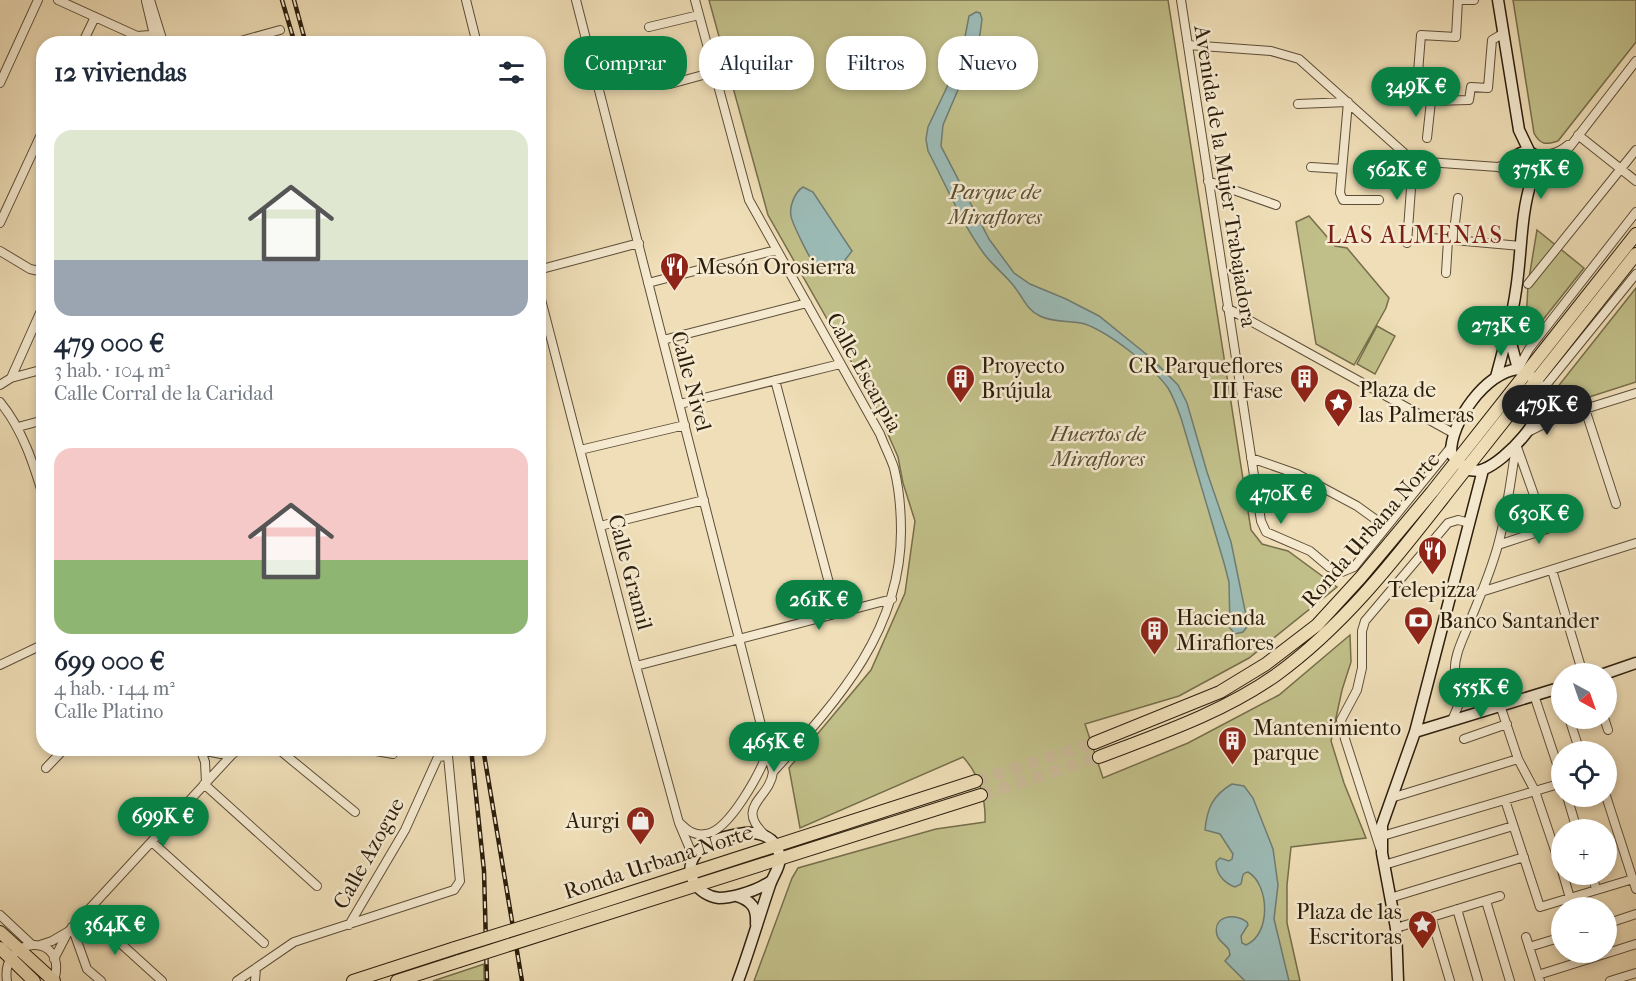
<!DOCTYPE html>
<html lang="es">
<meta charset="utf-8">
<style>
:root{--surface:#fff;--page:#f6f6f7;--text:#1f2937;--muted:#747a83;--accent:#0b8043}
body{margin:0;font-family:"IM FELL French Canon",serif;background:var(--page);color:var(--text);height:100vh;display:flex;flex-direction:column;font-size:22px;white-space:nowrap}
*{box-sizing:border-box;margin:0}
p{font-size:20px;color:var(--muted)}
.icon{flex:none;width:33px;height:33px;fill:none;stroke:currentColor;stroke-width:2;stroke-linecap:round;stroke-linejoin:round}
.map{position:relative;flex:1;overflow:hidden}
.side{position:absolute;left:36px;top:36px;width:510px;height:720px;display:flex;flex-direction:column;background:var(--surface);border-radius:24px;box-shadow:0 3px 9px #0003}
.side>*{flex:none}
.hud{position:absolute;left:564px;top:36px;width:570px;height:54px;display:flex;gap:12px}
.needle{width:39px;rotate:140deg}
.buttons{position:absolute;left:1551px;top:663px;display:grid;gap:12px}
.buttons a{display:grid;place-items:center;width:66px;height:66px;border-radius:50%;background:var(--surface);box-shadow:0 3px 9px #0003;font-size:30px}
.price{position:absolute;translate:-50% -51px;padding:0 14px;border-radius:21px;background:var(--accent);color:#fff;font-size:20px;line-height:39px;filter:drop-shadow(0 2px 3px #0008)}
.price::after{content:'';position:absolute;left:50%;top:36px;width:18px;height:14px;margin-left:-9px;background:inherit;clip-path:polygon(0 0,100% 0,50% 100%)}
.price.selected{background:#222;color:#fff}
ul{padding:0;list-style:none}
li{display:grid;align-content:center;gap:12px;height:318px;padding:0 18px}
li span{display:grid;place-items:center;height:186px;border-radius:18px;color:#555}
li>.icon{margin-inline-start:auto}
span .icon{width:108px;height:108px;fill:#fffc;stroke-width:1}
li b{font-size:26px}
h2{display:flex;justify-content:space-between;align-items:center;height:72px;padding:0 18px;font-size:26px}
.tag{padding:0 21px;border-radius:24px;background:var(--surface);box-shadow:0 3px 9px #0003;font-size:21px;line-height:54px}
.tag.selected{background:var(--accent);color:#fff}
.map>svg:first-child{display:block}
.green{fill:#c1bf89;stroke:#766e4b;stroke-width:1.5}
.water{fill:#9cbbb6;stroke:#6f7c72;stroke-width:1.5}
.lines{fill:none;stroke-linecap:round;stroke-linejoin:round}
.primary-tunnel{stroke:#c8b895;stroke-width:12;stroke-dasharray:12 6;stroke-linecap:butt}
.street-casing{stroke:#5d4e38;stroke-width:10}
.secondary-casing{stroke:#2c1e0d;stroke-width:13}
.primary-casing{stroke:#2c1e0d;stroke-width:14}
.street{stroke:#f5ead0;stroke-width:8}
.secondary{stroke:#f5ead0;stroke-width:10}
.primary{stroke:#efdeb7;stroke-width:12}
.rail-casing{stroke:#2c1e0d;stroke-width:4.5}
.rail{stroke:#f5ead0;stroke-width:2;stroke-dasharray:7;stroke-linecap:butt}
.primary-bridge-casing{stroke:#2c1e0d;stroke-width:14;stroke-linecap:butt}
.primary-bridge{stroke:#efdeb7;stroke-width:12}
.labels{text-anchor:middle;stroke-width:5;stroke-linejoin:round;paint-order:stroke}
.street-label{font-size:22px;fill:#2c1e0d;stroke:#f5ead0}
.park-label{font-size:22px;font-style:italic;fill:#594e32;stroke:#f5ead0}
.poi-label{font-size:22px;fill:#2c1e0d;stroke:#f5ead0;text-anchor:start}
.neighbourhood-label{font-size:24px;letter-spacing:1.5px;fill:#7a1f14;stroke:#f5ead0}
</style>
<div class="map">
<svg width="1636" height="981" viewBox="0 0 1636 981">
<rect width="100%" height="100%" fill="#efdeb7"/>
<filter id="stains"><feTurbulence type="fractalNoise" baseFrequency=".00333" numOctaves="4"/><feColorMatrix values="0 0 0 0 .2 0 0 0 0 .09 0 0 0 0 .02 0 0 0 .5 -.17"/></filter>
<radialGradient id="worn" r=".72"><stop offset=".6" stop-color="#630" stop-opacity="0"/><stop offset="1" stop-color="#630" stop-opacity=".3"/></radialGradient>
<!-- green -->
<path class="green" d="M709,0H1168L1251,530L1262,544L1288,551L1337,587L1249,658L1179,696L1085,724L1103,778L1188,743L1279,695L1350,635L1351,662L1342,690L1331,741L1344,783L1366,838L1291,847L1287,885V923L1300,981H754L792,878L798,868L936,829L985,822C986,799 979,774 963,757L800,828L789,768L871,670L905,593L915,521L903,483L898,457L873,400L768,215Z
M1513,0H1636V42L1558,141C1546,145 1540,145 1534,133Z
M1516 166a9 9 0 1 1 18 0a9 9 0 1 1-18 0Z
M1309,216L1335,246L1347,248L1389,298L1386,308L1354,365L1316,344L1296,222Z
M1537,230L1584,268L1538,326L1529,328L1526,324L1528,284Z
M1636,288V382L1555,408L1556,389Z
M1377,326L1395,336L1375,374L1357,364Z
M484,964V981H433Z"/>
<!-- water -->
<path class="water" d="M976,12L980,13L982,19L980,34L975,50L943,125L941,146L989,239L1014,273L1030,284L1066,299L1099,316L1151,358L1178,385L1187,403L1207,472L1231,542L1247,620V627L1243,632L1235,634L1230,628L1229,582L1224,563L1181,418C1177,407 1174,398 1168,388C1153,367 1110,333 1085,324C1071,320 1053,323 1040,316C1028,311 1023,298 1016,289C1008,277 994,267 985,255C962,224 946,185 928,151L926,139L928,127L947,87L964,42L969,16Z
M803,187L813,192L852,251L839,268L829,272C825,270 819,269 816,266C811,262 792,223 791,216C789,206 795,192 803,187Z
M1232,784L1244,786L1253,798L1273,849L1278,885L1274,919L1289,981H1245L1225,961L1230,955L1229,950C1226,944 1219,942 1217,935C1212,916 1235,912 1247,922L1248,925L1241,936L1242,943L1246,945C1271,935 1270,885 1248,872C1241,873 1243,878 1241,884L1235,887C1224,883 1216,874 1216,862L1220,858L1229,861L1232,859L1233,854L1220,834L1205,830C1207,808 1213,795 1232,784Z"/>
<g class="lines">
<!-- primary-tunnel -->
<path class="primary-tunnel" d="M976,781L1094,743
M981,795L1099,757"/>
<defs>
<path id="street" d="M58,0L137,36L150,35L158,38L160,44
M150,0L163,42
M466,0L477,44
M576,0L773,772
M695,0L749,200L880,434C884,445 890,456 894,468C899,488 901,510 901,531C901,632 837,701 773,772C770,799 734,806 765,835
M1181,0L1261,521L1266,532L1310,551L1329,567L1342,572L1354,567L1451,447
M1458,0H1474
M146,1L155,39
M649,27L699,15
M82,44L95,17
M230,44L280,30
M1188,45L1271,51L1299,59L1413,161L1498,167L1509,171L1515,175
M0,83L38,0
M670,84L714,72
M1417,85L1421,35L1456,37L1458,0
M1298,104L1348,102L1340,193L1343,200H1379
M1578,135L1636,181
M1427,138L1431,101L1469,100L1471,87L1488,88L1492,40L1504,33
M1532,154C1547,155 1556,155 1568,145
M1311,167L1342,169
M1498,167L1513,162
M1534,177L1544,174L1555,166L1636,61
M1208,181L1276,205
M0,223L44,128
M1431,238L1521,246
M1453,240L1458,198
M1407,243L1413,161
M0,251L30,269L39,271L44,267
M538,270L639,243
M1446,273L1448,240
M648,283L776,250
M1528,284L1636,150
M538,288L636,666L679,823L690,849L691,860
M1227,308L1453,433
M663,340L807,303
M1518,369L1529,349L1636,212
M11,378L44,369
M775,380L837,613
M0,385L11,378L44,304
M1542,390L1636,274
M0,402C23,430 34,465 44,499
M680,404L840,364
M1585,409L1616,504
M18,427L44,420
M1528,432L1556,418L1636,393
M1516,446C1511,479 1507,513 1498,545C1490,575 1477,603 1466,631C1461,643 1454,658 1455,671C1457,696 1478,706 1500,705L1518,759L1535,791L1562,871
M1517,447L1546,529
M580,450L685,425
M1251,458L1297,474L1357,506L1386,527
M600,526L704,500
M1498,545L1571,521
M1552,570L1583,674
M1481,592L1636,543
M0,665L44,644
M636,666L892,599
M1534,695L1562,779
M1569,718L1580,752
M1604,718L1608,730
M1452,720L1459,704L1461,688
M1464,739L1507,724
M200,748L205,762L206,783
M277,748L355,812
M359,748L393,754
M201,750L221,754L234,753
M46,768L65,748
M204,784L317,886
M1567,796L1577,830
M1606,796L1636,889
M1391,798L1518,759
M1505,800L1540,907L1633,879
M681,824C688,831 695,836 706,834C729,831 761,772 768,750C776,755 781,756 789,752
M1379,837L1562,783
M152,842L264,943
M1380,848L1345,739L1341,720L1357,690L1362,668V631L1365,621L1448,523L1458,520L1470,523
M1384,865L1513,826
M1563,874L1570,898
M1592,874L1596,889
M1390,898L1524,857
M1486,901L1510,981
M1457,909L1478,981
M86,912L162,981
M0,915L31,944
M1431,917L1450,981
M1606,924L1636,914
M72,927L87,969L101,981
M1396,928L1500,896
M1526,937L1540,981
M40,945L52,941L69,931L238,748
M1529,947L1562,937
M54,959L68,932
M1538,975L1636,944
M7,981C0,935 69,931 54,981
M237,981L294,942L454,890L460,881L448,756L438,757L405,830L349,925
M255,981L256,968
M1610,981L1636,973"/>
<path id="secondary" d="M1498,0L1519,130L1530,153
M1512 166a14 14 0 1 1 28 0a14 14 0 1 1-28 0Z
M1508,332L1518,369
M1518,369C1527,373 1539,380 1542,390C1550,415 1505,461 1484,469C1478,472 1472,471 1466,469L1451,454C1450,422 1486,372 1518,369Z
M1496,377C1504,348 1512,319 1516,290C1522,252 1520,215 1532,179
M1604,674L1636,663
M1415,732L1562,687
M737,896C752,901 757,908 756,924
M738,981C750,949 759,917 770,885C773,876 779,869 780,859C780,856 778,850 776,846C770,835 756,832 745,833C729,835 705,841 695,855C682,874 699,896 719,898C726,898 735,896 742,894C753,891 761,888 771,881
M1398,981L1396,928L1382,853V825L1415,732L1483,470"/>
<path id="primary" d="M1094,743L1220,692L1266,664L1317,625L1361,577L1432,492L1636,234
M1099,757C1159,734 1222,713 1276,675C1349,622 1402,550 1458,479C1517,404 1576,329 1636,254
M561,915L976,781
M565,927L981,795
M0,932L54,981
M0,948L34,981
M353,981L455,948
M397,981L459,961"/>
</defs>
<!-- street casing -->
<use href="#street" class="street-casing"/>
<!-- secondary casing -->
<use href="#secondary" class="secondary-casing"/>
<!-- primary casing -->
<use href="#primary" class="primary-casing"/>
<!-- street -->
<use href="#street" class="street"/>
<!-- secondary -->
<use href="#secondary" class="secondary"/>
<!-- primary -->
<use href="#primary" class="primary"/>
<defs>
<path id="rail" d="M282,0L295,44
M294,0L306,44
M471,748L484,871L487,981
M483,748L522,981"/>
</defs>
<!-- rail casing -->
<use href="#rail" class="rail-casing"/>
<!-- rail -->
<use href="#rail" class="rail"/>
<defs>
<path id="primary-bridge" d="M455,948L561,915
M459,961L565,927"/>
</defs>
<!-- primary-bridge casing -->
<use href="#primary-bridge" class="primary-bridge-casing"/>
<!-- primary-bridge -->
<use href="#primary-bridge" class="primary-bridge"/>
</g>
<!-- icons -->
<defs>
<symbol id="restaurant-pin" viewBox="-11 -11 22 30"><path d="M0 17L-7.5 6A9.5 9.5 0 1 1 7.5 6Z" fill="#8f2418" stroke="#f5ead0"/><path d="M-5-6h1v4h1v-4h1v4h1v-4h1v5L-1.5 .5V6h-2V.5L-5-1ZM5-6V6H3V1.5H1.5Q1.5-4 5-6Z" fill="#fff"/></symbol>
<symbol id="building-pin" viewBox="-11 -11 22 30"><path d="M0 17L-7.5 6A9.5 9.5 0 1 1 7.5 6Z" fill="#8f2418" stroke="#f5ead0"/><path d="M-4-6H4V6H1V3H-1V6H-4ZM-2.5-4.3h1.7v1.8h-1.7ZM.8-4.3h1.7v1.8H.8ZM-2.5-1h1.7V.8h-1.7ZM.8-1h1.7V.8H.8Z" fill="#fff"/></symbol>
<symbol id="sight-pin" viewBox="-11 -11 22 30"><path d="M0 17L-7.5 6A9.5 9.5 0 1 1 7.5 6Z" fill="#8f2418" stroke="#f5ead0"/><path d="M0-6L1.8-2.2L6-1.7L2.9 1.2L3.7 5.4L0 3.3L-3.7 5.4L-2.9 1.2L-6-1.7L-1.8-2.2Z" fill="#fff"/></symbol>
<symbol id="bank-pin" viewBox="-11 -11 22 30"><path d="M0 17L-7.5 6A9.5 9.5 0 1 1 7.5 6Z" fill="#8f2418" stroke="#f5ead0"/><path d="M-6-4H6V4H-6ZM0-2.3a2.3 2.3 0 1 0 0 4.6a2.3 2.3 0 1 0 0-4.6Z" fill="#fff"/></symbol>
<symbol id="shop-pin" viewBox="-11 -11 22 30"><path d="M0 17L-7.5 6A9.5 9.5 0 1 1 7.5 6Z" fill="#8f2418" stroke="#f5ead0"/><path d="M-5-2.5h2.3a2.7 3.5 0 0 1 5.4 0H5L5.5 6h-11ZM-1.5-2.5h3a1.5 2.3 0 0 0-3 0Z" fill="#fff"/></symbol>
</defs>
<g fill-rule="evenodd">
<use href="#restaurant-pin" x="658" y="250" width="33" height="45"/>
<use href="#building-pin" x="944" y="362" width="33" height="45"/>
<use href="#building-pin" x="1288" y="362" width="33" height="45"/>
<use href="#sight-pin" x="1322" y="386" width="33" height="45"/>
<use href="#restaurant-pin" x="1416" y="534" width="33" height="45"/>
<use href="#bank-pin" x="1402" y="604" width="33" height="45"/>
<use href="#building-pin" x="1138" y="614" width="33" height="45"/>
<use href="#building-pin" x="1216" y="724" width="33" height="45"/>
<use href="#shop-pin" x="624" y="804" width="33" height="45"/>
<use href="#sight-pin" x="1406" y="908" width="33" height="45"/>
</g>
<g class="labels">
<!-- street labels -->
<g class="street-label">
<text transform="translate(1226 176) rotate(81)" y="8">Avenida de la Mujer Trabajadora</text>
<text transform="translate(865 372) rotate(61)" y="8">Calle Escarpia</text>
<text transform="translate(692 381) rotate(75)" y="8">Calle Nivel</text>
<text transform="translate(1370 529) rotate(-49)" y="8">Ronda Urbana Norte</text>
<text transform="translate(631 572) rotate(75)" y="8">Calle Gramil</text>
<text transform="translate(368 853) rotate(-61)" y="8">Calle Azogue</text>
<text transform="translate(658 861) rotate(-18)" y="8">Ronda Urbana Norte</text>
</g>
<!-- park labels -->
<g class="park-label">
<text x="995" y="199">Parque de<tspan x="995" dy="25">Miraflores</tspan></text>
<text x="1098" y="441">Huertos de<tspan x="1098" dy="25">Miraflores</tspan></text>
</g>
<!-- poi labels -->
<g class="poi-label">
<text x="696" y="274">Mesón Orosierra</text>
<text x="981" y="373">Proyecto<tspan x="981" dy="25">Brújula</tspan></text>
<text x="1283" y="373" text-anchor="end">CR Parqueflores<tspan x="1283" dy="25">III Fase</tspan></text>
<text x="1359" y="397">Plaza de<tspan x="1359" dy="25">las Palmeras</tspan></text>
<text x="1432" y="597" text-anchor="middle">Telepizza</text>
<text x="1176" y="625">Hacienda<tspan x="1176" dy="25">Miraflores</tspan></text>
<text x="1439" y="628">Banco Santander</text>
<text x="1253" y="735">Mantenimiento<tspan x="1253" dy="25">parque</tspan></text>
<text x="620" y="828" text-anchor="end">Aurgi</text>
<text x="1402" y="919" text-anchor="end">Plaza de las<tspan x="1402" dy="25">Escritoras</tspan></text>
</g>
<!-- neighbourhood labels -->
<g class="neighbourhood-label">
<text x="1415" y="243">LAS ALMENAS</text>
</g>
</g>
<rect width="100%" height="100%" filter="url(#stains)"/>
<rect width="100%" height="100%" fill="url(#worn)"/>
</svg>
<div class="buttons">
<a><svg class="needle" viewBox="-14 -14 28 28"><path d="M0-13l5 13h-10z" fill="#e53935"/><path d="M0 13l5-13h-10z" fill="#747a83"/></svg></a>
<a><svg class="icon" aria-label="locate" viewBox="0 0 24 24"><circle cx="12" cy="12" r="6"/><path d="M12 2v4M12 18v4M2 12h4M18 12h4"/></svg></a>
<a>+</a>
<a>−</a>
</div>
<b class="price" style="left:1416px;top:118px">349K €</b>
<b class="price" style="left:1541px;top:200px">375K €</b>
<b class="price" style="left:1397px;top:201px">562K €</b>
<b class="price" style="left:1501px;top:357px">273K €</b>
<b class="price selected" style="left:1547px;top:436px">479K €</b>
<b class="price" style="left:1281px;top:525px">470K €</b>
<b class="price" style="left:1539px;top:545px">630K €</b>
<b class="price" style="left:819px;top:631px">261K €</b>
<b class="price" style="left:1481px;top:719px">555K €</b>
<b class="price" style="left:774px;top:773px">465K €</b>
<b class="price" style="left:163px;top:848px">699K €</b>
<b class="price" style="left:115px;top:956px">364K €</b>
<div class="hud">
<a class="tag selected">Comprar</a>
<a class="tag">Alquilar</a>
<a class="tag">Filtros</a>
<a class="tag">Nuevo</a>
</div>
<section class="side">
<h2>12 viviendas<svg class="icon" aria-label="filters" viewBox="0 0 24 24"><path d="M4 7h16M4 17h16"/><circle cx="9" cy="7" r="2"/><circle cx="15" cy="17" r="2"/></svg></h2>
<ul>
<li><span style="background:linear-gradient(#dfe7d0 70%,#9aa5b1 0)"><svg class="icon" aria-label="home" viewBox="0 0 24 24"><path d="M3 11l9-7 9 7M6 9v11h12V9"/></svg></span><div><b>479 000 €</b><p>3 hab. · 104 m²</p><p>Calle Corral de la Caridad</p></div></li>
<li><span style="background:linear-gradient(#f6c9c9 60%,#8fb573 0)"><svg class="icon" aria-label="home" viewBox="0 0 24 24"><path d="M3 11l9-7 9 7M6 9v11h12V9"/></svg></span><div><b>699 000 €</b><p>4 hab. · 144 m²</p><p>Calle Platino</p></div></li>
</ul>
</section>
</div>
